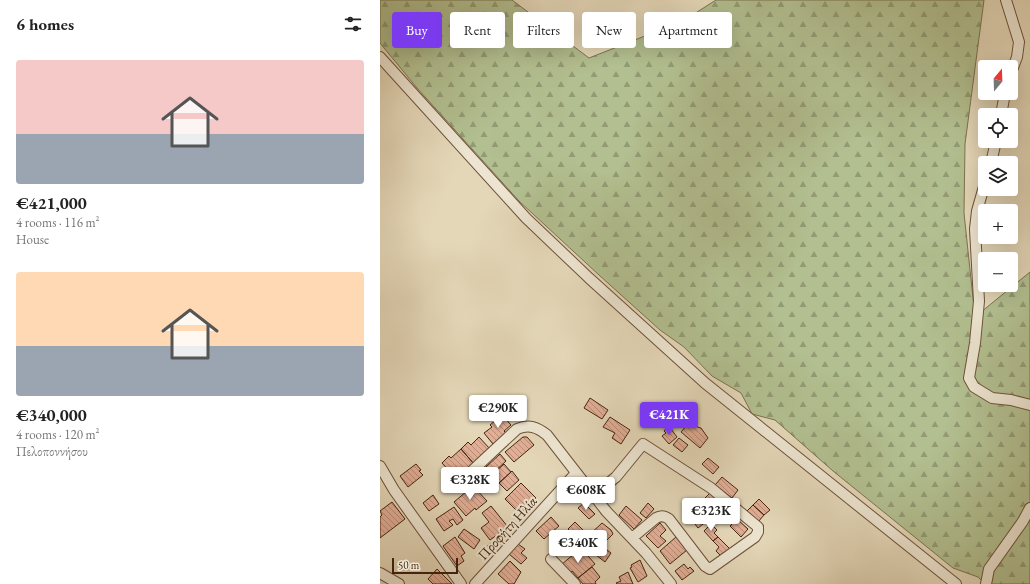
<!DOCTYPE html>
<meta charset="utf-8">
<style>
:root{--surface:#fff;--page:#f6f6f6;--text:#222;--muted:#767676;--accent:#7c3aed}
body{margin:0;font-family:"EB Garamond",serif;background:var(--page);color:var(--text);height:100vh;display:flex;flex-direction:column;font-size:15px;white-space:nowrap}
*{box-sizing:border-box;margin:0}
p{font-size:13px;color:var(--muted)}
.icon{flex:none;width:22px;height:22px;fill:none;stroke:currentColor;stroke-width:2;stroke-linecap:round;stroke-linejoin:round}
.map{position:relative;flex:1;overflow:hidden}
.panel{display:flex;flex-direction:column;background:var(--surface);width:380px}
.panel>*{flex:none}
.hud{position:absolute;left:12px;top:12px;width:380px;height:36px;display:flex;gap:8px}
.needle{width:26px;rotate:19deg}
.controls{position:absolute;left:598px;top:60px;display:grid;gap:8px}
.controls a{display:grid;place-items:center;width:40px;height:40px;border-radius:4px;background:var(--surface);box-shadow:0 4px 16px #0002;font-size:20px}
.scale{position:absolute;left:12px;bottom:10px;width:66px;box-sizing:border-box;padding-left:4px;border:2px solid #462510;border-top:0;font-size:11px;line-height:14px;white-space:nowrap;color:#462510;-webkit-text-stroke:3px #ede5d1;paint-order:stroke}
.price{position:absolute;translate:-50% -34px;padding:0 9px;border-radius:4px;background:#fff;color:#222;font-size:13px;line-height:26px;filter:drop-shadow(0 1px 2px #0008)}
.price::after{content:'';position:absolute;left:50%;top:24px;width:12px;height:9px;margin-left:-6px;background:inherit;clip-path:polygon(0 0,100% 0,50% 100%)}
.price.on{background:var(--accent);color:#fff}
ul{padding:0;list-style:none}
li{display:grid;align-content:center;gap:8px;height:212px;padding:0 16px}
li span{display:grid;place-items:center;height:124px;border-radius:4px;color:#555}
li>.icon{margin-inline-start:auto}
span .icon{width:72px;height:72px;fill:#fffc;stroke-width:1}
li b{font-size:17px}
h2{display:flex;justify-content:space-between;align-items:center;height:48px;padding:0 16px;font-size:17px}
.pill{padding:0 14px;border-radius:4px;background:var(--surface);box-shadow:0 4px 16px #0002;font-size:14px;line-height:36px}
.pill.on{background:var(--accent);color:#fff}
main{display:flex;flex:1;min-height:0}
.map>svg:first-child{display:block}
.forest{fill:url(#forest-firs);stroke:#7c7250}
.building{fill:url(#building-back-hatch);stroke:#462510}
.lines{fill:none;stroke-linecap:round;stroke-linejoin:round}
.minor-casing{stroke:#6e523a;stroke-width:12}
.minor{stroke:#ede5d1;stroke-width:10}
.labels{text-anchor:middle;stroke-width:4;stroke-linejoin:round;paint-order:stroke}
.street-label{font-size:14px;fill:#462510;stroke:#ede5d1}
</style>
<main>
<section class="panel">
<h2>6 homes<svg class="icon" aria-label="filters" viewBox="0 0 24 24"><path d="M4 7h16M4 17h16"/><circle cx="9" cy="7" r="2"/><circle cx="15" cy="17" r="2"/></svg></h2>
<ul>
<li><span style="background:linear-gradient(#f6c9c9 60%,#9aa5b1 0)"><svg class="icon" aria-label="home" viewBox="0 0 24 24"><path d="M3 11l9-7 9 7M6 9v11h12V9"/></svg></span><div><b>€421,000</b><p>4 rooms · 116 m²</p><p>House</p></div></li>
<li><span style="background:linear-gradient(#ffd9b3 60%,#9aa5b1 0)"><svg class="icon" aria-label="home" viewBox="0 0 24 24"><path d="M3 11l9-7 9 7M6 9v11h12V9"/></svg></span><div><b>€340,000</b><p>4 rooms · 120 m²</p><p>Πελοποννήσου</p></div></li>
</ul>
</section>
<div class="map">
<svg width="650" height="584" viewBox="0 0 650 584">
<defs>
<pattern id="forest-firs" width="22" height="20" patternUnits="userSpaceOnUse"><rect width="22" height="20" fill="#b2bf90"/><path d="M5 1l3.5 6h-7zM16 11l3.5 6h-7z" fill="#939b74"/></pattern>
<pattern id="building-back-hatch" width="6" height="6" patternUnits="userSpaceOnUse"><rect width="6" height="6" fill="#e2ae95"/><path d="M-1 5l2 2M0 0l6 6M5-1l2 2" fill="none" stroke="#b98d78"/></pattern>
</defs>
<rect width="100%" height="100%" fill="#e4d7b8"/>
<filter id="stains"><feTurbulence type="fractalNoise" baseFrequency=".005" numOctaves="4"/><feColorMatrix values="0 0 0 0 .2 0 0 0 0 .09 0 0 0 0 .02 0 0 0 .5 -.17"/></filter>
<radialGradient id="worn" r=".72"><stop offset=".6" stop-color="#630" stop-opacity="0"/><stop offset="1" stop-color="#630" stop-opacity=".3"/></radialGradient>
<!-- forest -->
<path class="forest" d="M0,0H132L209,58L303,21L336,0H604L585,144L584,213L595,317L650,272V584H605L598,577L573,568L453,471L395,420L372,414L361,393L332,376L304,347L280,330L219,275L139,201L37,88L0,43Z"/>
<!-- building -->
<path class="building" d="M210,398L228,410L222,419L204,408Z
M120,412L131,425L124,431L126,433L113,444L104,433L112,427L110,425L117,419L115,416Z
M230,417L250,430L241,444L232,438L235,433L223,427Z
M308,424L321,428L328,438L320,448L301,432Z
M286,429L288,431L291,429L297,437L289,444L282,436L286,433L284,431Z
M99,437L110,449L94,464L81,449L88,442L91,445Z
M143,437H147L154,445L134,462L125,452Z
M299,438L308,445L302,452L293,445Z
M81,449L94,464L77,480L62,463L69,456L71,458Z
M120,454L126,461L112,474L106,467Z
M328,458L339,467L333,474L322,464Z
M36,464L41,470L39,471L43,475L28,487L20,476Z
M124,464L131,472L118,484L111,476Z
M132,471L139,480L127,491L119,483Z
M342,477L358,490L352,498L335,485Z
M141,483L156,498L140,514L125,499Z
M93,486L107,501L96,510L95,508L86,516L74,502Z
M331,492L343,504L335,512L324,499Z
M53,495L59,504L49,511L43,503Z
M379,499L390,510L384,515L373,505Z
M12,502L25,519L0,538V517L2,515L0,511Z
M204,503L215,514L209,519L198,508Z
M268,503L274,509L266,518L260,513Z
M373,505L384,515L378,522L367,511Z
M111,506L128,527L110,540L101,528L109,522L102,513Z
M246,506L262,520L254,529L239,515Z
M74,507L83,520L77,525L73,519L69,521L73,525L64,531L56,519Z
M321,513L327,521L318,528L312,520Z
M171,517L179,526L164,539L156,531Z
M357,519L368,529L361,537L350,526Z
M195,522L205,532L201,535L205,539L201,543L188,529Z
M222,523L231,530L233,534L222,545L217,541L214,544L207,537Z
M280,523L286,530L280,536L286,541L278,548L266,536Z
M331,524L337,530L334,533L338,537L333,541L324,531Z
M84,529L100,540L94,549L78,537Z
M121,536L124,541L111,551L107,546Z
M75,537L85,553L81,556L84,561L77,566L63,546Z
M296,537L307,550L290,564L280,551Z
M338,537L350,549L342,557L336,551L339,547L333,541Z
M189,538L197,548L188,556L180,547Z
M138,544L145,549L141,553L147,558L141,564L129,554Z
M222,546L231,553L225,562L216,555Z
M201,548L215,564L198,578L192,571L189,574L181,565Z
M260,560L267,576L258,582L250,568L252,567L251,565Z
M130,561L141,572L134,584H129L118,574Z
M304,564L308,569L310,567L314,571L302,580L295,571Z
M212,567L220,577L215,582L216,584H203L198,578Z
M57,569L72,584H53L48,579Z
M248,572L253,584H237L236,583L241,581L239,577Z"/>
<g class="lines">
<defs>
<path id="minor" d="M626,0L639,42L637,57L631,73
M0,57L146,218L209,278L325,383L576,584
M621,115L625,93
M611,163L616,141
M605,183L597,211L595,229L599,301L595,343L589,378L594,387L612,398L631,400L650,405
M0,466L14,490L81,584
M77,485L137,429C149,424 157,427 167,435L226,511L266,553L291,584
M214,495L236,477L263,444L331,488L378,527V532L375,537L330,569L325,566L289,519C285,516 281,515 276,518L252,538
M171,559L195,584
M0,573L19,584
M95,584L196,473
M606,584L609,569L643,521L650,508"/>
</defs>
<!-- minor casing -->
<use href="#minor" class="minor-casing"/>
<!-- minor -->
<use href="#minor" class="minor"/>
</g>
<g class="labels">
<!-- street labels -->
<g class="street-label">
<text transform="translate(127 528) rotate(-48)" y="5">Προφήτη Ηλία</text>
</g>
</g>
<rect width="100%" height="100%" filter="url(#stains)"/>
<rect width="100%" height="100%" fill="url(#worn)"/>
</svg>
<div class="controls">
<a><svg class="needle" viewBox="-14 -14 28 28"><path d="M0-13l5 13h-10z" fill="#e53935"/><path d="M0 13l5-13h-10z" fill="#767676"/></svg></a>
<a><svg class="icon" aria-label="locate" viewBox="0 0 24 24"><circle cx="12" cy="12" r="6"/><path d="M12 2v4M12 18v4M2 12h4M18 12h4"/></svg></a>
<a><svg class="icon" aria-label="layers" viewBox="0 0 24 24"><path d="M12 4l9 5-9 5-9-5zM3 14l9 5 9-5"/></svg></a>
<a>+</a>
<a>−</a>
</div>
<div class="scale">50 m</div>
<b class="price" style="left:118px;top:429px">€290K</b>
<b class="price on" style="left:289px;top:436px">€421K</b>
<b class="price" style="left:90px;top:501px">€328K</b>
<b class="price" style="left:206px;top:511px">€608K</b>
<b class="price" style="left:331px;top:532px">€323K</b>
<b class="price" style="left:198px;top:564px">€340K</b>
<div class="hud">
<a class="pill on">Buy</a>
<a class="pill">Rent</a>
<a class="pill">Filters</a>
<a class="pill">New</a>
<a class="pill">Apartment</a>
</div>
</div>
</main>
